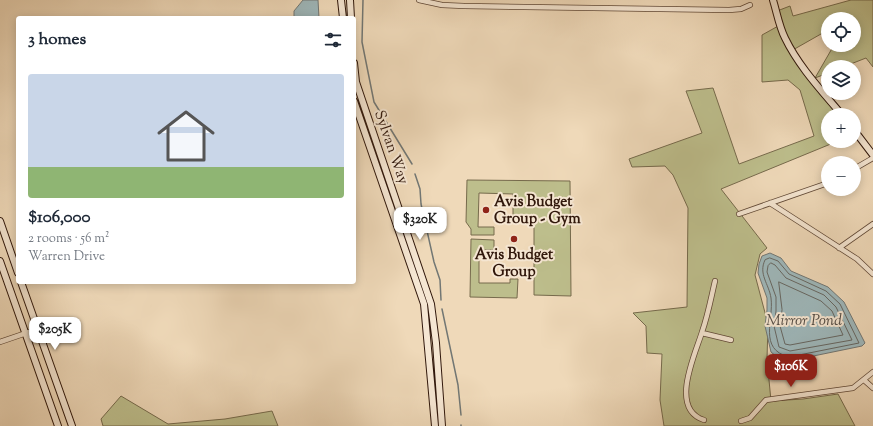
<!DOCTYPE html>
<meta charset="utf-8">
<style>
:root{--surface:#fff;--page:#f2f2f3;--text:#1f2937;--muted:#747a83;--accent:#8f2418}
body{margin:0;font-family:"Sorts Mill Goudy",serif;background:var(--page);color:var(--text);height:100vh;display:flex;flex-direction:column;font-size:15px;white-space:nowrap}
*{box-sizing:border-box;margin:0}
p{font-size:13px;color:var(--muted)}
.icon{flex:none;width:22px;height:22px;fill:none;stroke:currentColor;stroke-width:2;stroke-linecap:round;stroke-linejoin:round}
.map{position:relative;flex:1;overflow:hidden}
.side{position:absolute;left:16px;top:16px;width:340px;height:268px;display:flex;flex-direction:column;background:var(--surface);border-radius:4px;box-shadow:0 2px 10px #0003}
.side>*{flex:none}
.fabs{position:absolute;left:821px;top:12px;display:grid;gap:8px}
.fabs a{display:grid;place-items:center;width:40px;height:40px;border-radius:50%;background:var(--surface);box-shadow:0 2px 10px #0003;font-size:20px}
.price{position:absolute;translate:-50% -34px;padding:0 9px;border-radius:8px;background:#fff;color:#222;font-size:13px;line-height:26px;filter:drop-shadow(0 1px 2px #0008)}
.price::after{content:'';position:absolute;left:50%;top:24px;width:12px;height:9px;margin-left:-6px;background:inherit;clip-path:polygon(0 0,100% 0,50% 100%)}
.price.current{background:var(--accent);color:#fff}
ul{padding:0;list-style:none}
li{display:grid;align-content:center;gap:8px;height:212px;padding:0 12px}
li span{display:grid;place-items:center;height:124px;border-radius:4px;color:#555}
li>.icon{margin-inline-start:auto}
span .icon{width:72px;height:72px;fill:#fffc;stroke-width:1}
li b{font-size:17px}
h2{display:flex;justify-content:space-between;align-items:center;height:48px;padding:0 12px;font-size:17px}
.map>svg:first-child{display:block}
.green{fill:#bdbe8c;stroke:#766a4c}
.water{fill:#9eb7ba;stroke:#727774}
.lines{fill:none;stroke-linecap:round;stroke-linejoin:round}
.shore{stroke:#676762;stroke-width:1}
.stream{stroke:#727774;stroke-width:1.5}
.street-casing{stroke:#604836;stroke-width:6}
.secondary-casing{stroke:#30170b;stroke-width:8}
.street{stroke:#f5e6d2;stroke-width:4.5}
.secondary{stroke:#f5e6d2;stroke-width:6}
.poi-dot{fill:#8f2418;stroke:#f5e6d2;stroke-width:1.5}
.labels{text-anchor:middle;stroke-width:4;stroke-linejoin:round;paint-order:stroke}
.street-label{font-size:15px;fill:#30170b;stroke:#f5e6d2}
.poi-label{font-size:15px;font-weight:bold;fill:#30170b;stroke:#f5e6d2;text-anchor:start}
.water-label{font-size:16px;font-style:italic;fill:#564f48;stroke:#f5e6d2}
</style>
<div class="map">
<svg width="873" height="426" viewBox="0 0 873 426">
<rect width="100%" height="100%" fill="#efd9b9"/>
<filter id="stains"><feTurbulence type="fractalNoise" baseFrequency=".005" numOctaves="4"/><feColorMatrix values="0 0 0 0 .2 0 0 0 0 .09 0 0 0 0 .02 0 0 0 .5 -.17"/></filter>
<radialGradient id="worn" r=".72"><stop offset=".6" stop-color="#630" stop-opacity="0"/><stop offset="1" stop-color="#630" stop-opacity=".3"/></radialGradient>
<!-- green -->
<path class="green" d="M851,0H873V67L866,58L843,67H828V73L815,78L834,45H854V19H828V30L791,51L842,115H828V141H838L721,189L767,248L760,254L755,275L768,324L767,359L771,401L803,399L838,394L855,426H664L660,400L662,354L647,353L646,326L633,313L687,307L688,208L673,175L665,166L632,167L629,159L702,133L686,91L713,88L739,164L814,136L800,90L788,80L762,82V35L780,25L777,11L790,6L793,16Z
M467,180L570,181L571,296L534,295V219L513,218V194L479,193L478,227H494V235H471V229L466,222Z
M471,239L494,240V250H479V283H510V279H518L517,298L470,297Z
M121,396L168,424L225,419L272,411L278,426H103L101,419Z"/>
<!-- water -->
<path class="water" d="M303,0H318L319,18H294V11Z
M770,253L781,258L791,271L828,287L844,302L865,343L862,346L789,361L777,357L771,352L765,326L767,310V298L758,273L759,264L762,256Z"/>
<g class="lines">
<!-- shore -->
<path class="shore" d="M770,258L778,261L789,274L826,291L840,304L859,343L789,357C758,349 774,320 771,298C769,284 758,274 765,260Z
M771,263L775,265L786,278L824,295L836,307L852,340L790,351L779,347L774,326L776,311V297L767,272L768,266Z
M779,282L821,301L832,311L843,335L790,345L785,344L780,326L782,310Z"/>
<!-- stream -->
<path class="stream" d="M363,0L362,42L374,102L412,164
M415,174L420,189L421,204L434,262L440,280L441,300
M442,309L458,385L461,415
M461,425V426"/>
<defs>
<path id="street" d="M419,0L442,5L464,6L729,10L741,9L750,5
M854,169L873,158
M770,203L857,259L873,274
M739,214L828,183
M839,248L873,224
M702,333L731,340
M0,342L38,329
M864,380L873,388
M704,420C669,409 695,355 702,332C708,315 711,298 715,281
M741,421L750,418L766,400L853,388L873,372"/>
<path id="secondary" d="M341,0L343,18
M350,0L351,18
M773,0C777,13 779,26 785,38C799,67 822,91 842,115
M354,63L356,82L431,304L436,343L442,426
M354,101L424,304L435,426
M854,130L873,155
M0,221L18,273
M0,261L58,426
M21,282L72,426"/>
</defs>
<!-- street casing -->
<use href="#street" class="street-casing"/>
<!-- secondary casing -->
<use href="#secondary" class="secondary-casing"/>
<!-- street -->
<use href="#street" class="street"/>
<!-- secondary -->
<use href="#secondary" class="secondary"/>
</g>
<!-- markers -->
<g class="poi-dot">
<circle cx="486" cy="210" r="4"/>
<circle cx="514" cy="239" r="4"/>
</g>
<g class="labels">
<!-- street labels -->
<g class="street-label">
<text transform="translate(392 147) rotate(71)" y="5">Sylvan Way</text>
</g>
<!-- poi labels -->
<g class="poi-label">
<text x="494" y="206">Avis Budget<tspan x="494" dy="17">Group - Gym</tspan></text>
<text x="514" y="259" text-anchor="middle">Avis Budget<tspan x="514" dy="17">Group</tspan></text>
</g>
<!-- water labels -->
<g class="water-label">
<text x="804" y="325">Mirror Pond</text>
</g>
</g>
<rect width="100%" height="100%" filter="url(#stains)"/>
<rect width="100%" height="100%" fill="url(#worn)"/>
</svg>
<div class="fabs">
<a><svg class="icon" aria-label="locate" viewBox="0 0 24 24"><circle cx="12" cy="12" r="6"/><path d="M12 2v4M12 18v4M2 12h4M18 12h4"/></svg></a>
<a><svg class="icon" aria-label="layers" viewBox="0 0 24 24"><path d="M12 4l9 5-9 5-9-5zM3 14l9 5 9-5"/></svg></a>
<a>+</a>
<a>−</a>
</div>
<b class="price" style="left:420px;top:241px">$320K</b>
<b class="price" style="left:55px;top:351px">$205K</b>
<b class="price current" style="left:791px;top:388px">$106K</b>
<section class="side">
<h2>3 homes<svg class="icon" aria-label="filters" viewBox="0 0 24 24"><path d="M4 7h16M4 17h16"/><circle cx="9" cy="7" r="2"/><circle cx="15" cy="17" r="2"/></svg></h2>
<ul>
<li><span style="background:linear-gradient(#c9d6e8 75%,#8fb573 0)"><svg class="icon" aria-label="home" viewBox="0 0 24 24"><path d="M3 11l9-7 9 7M6 9v11h12V9"/></svg></span><div><b>$106,000</b><p>2 rooms · 56 m²</p><p>Warren Drive</p></div></li>
</ul>
</section>
</div>
